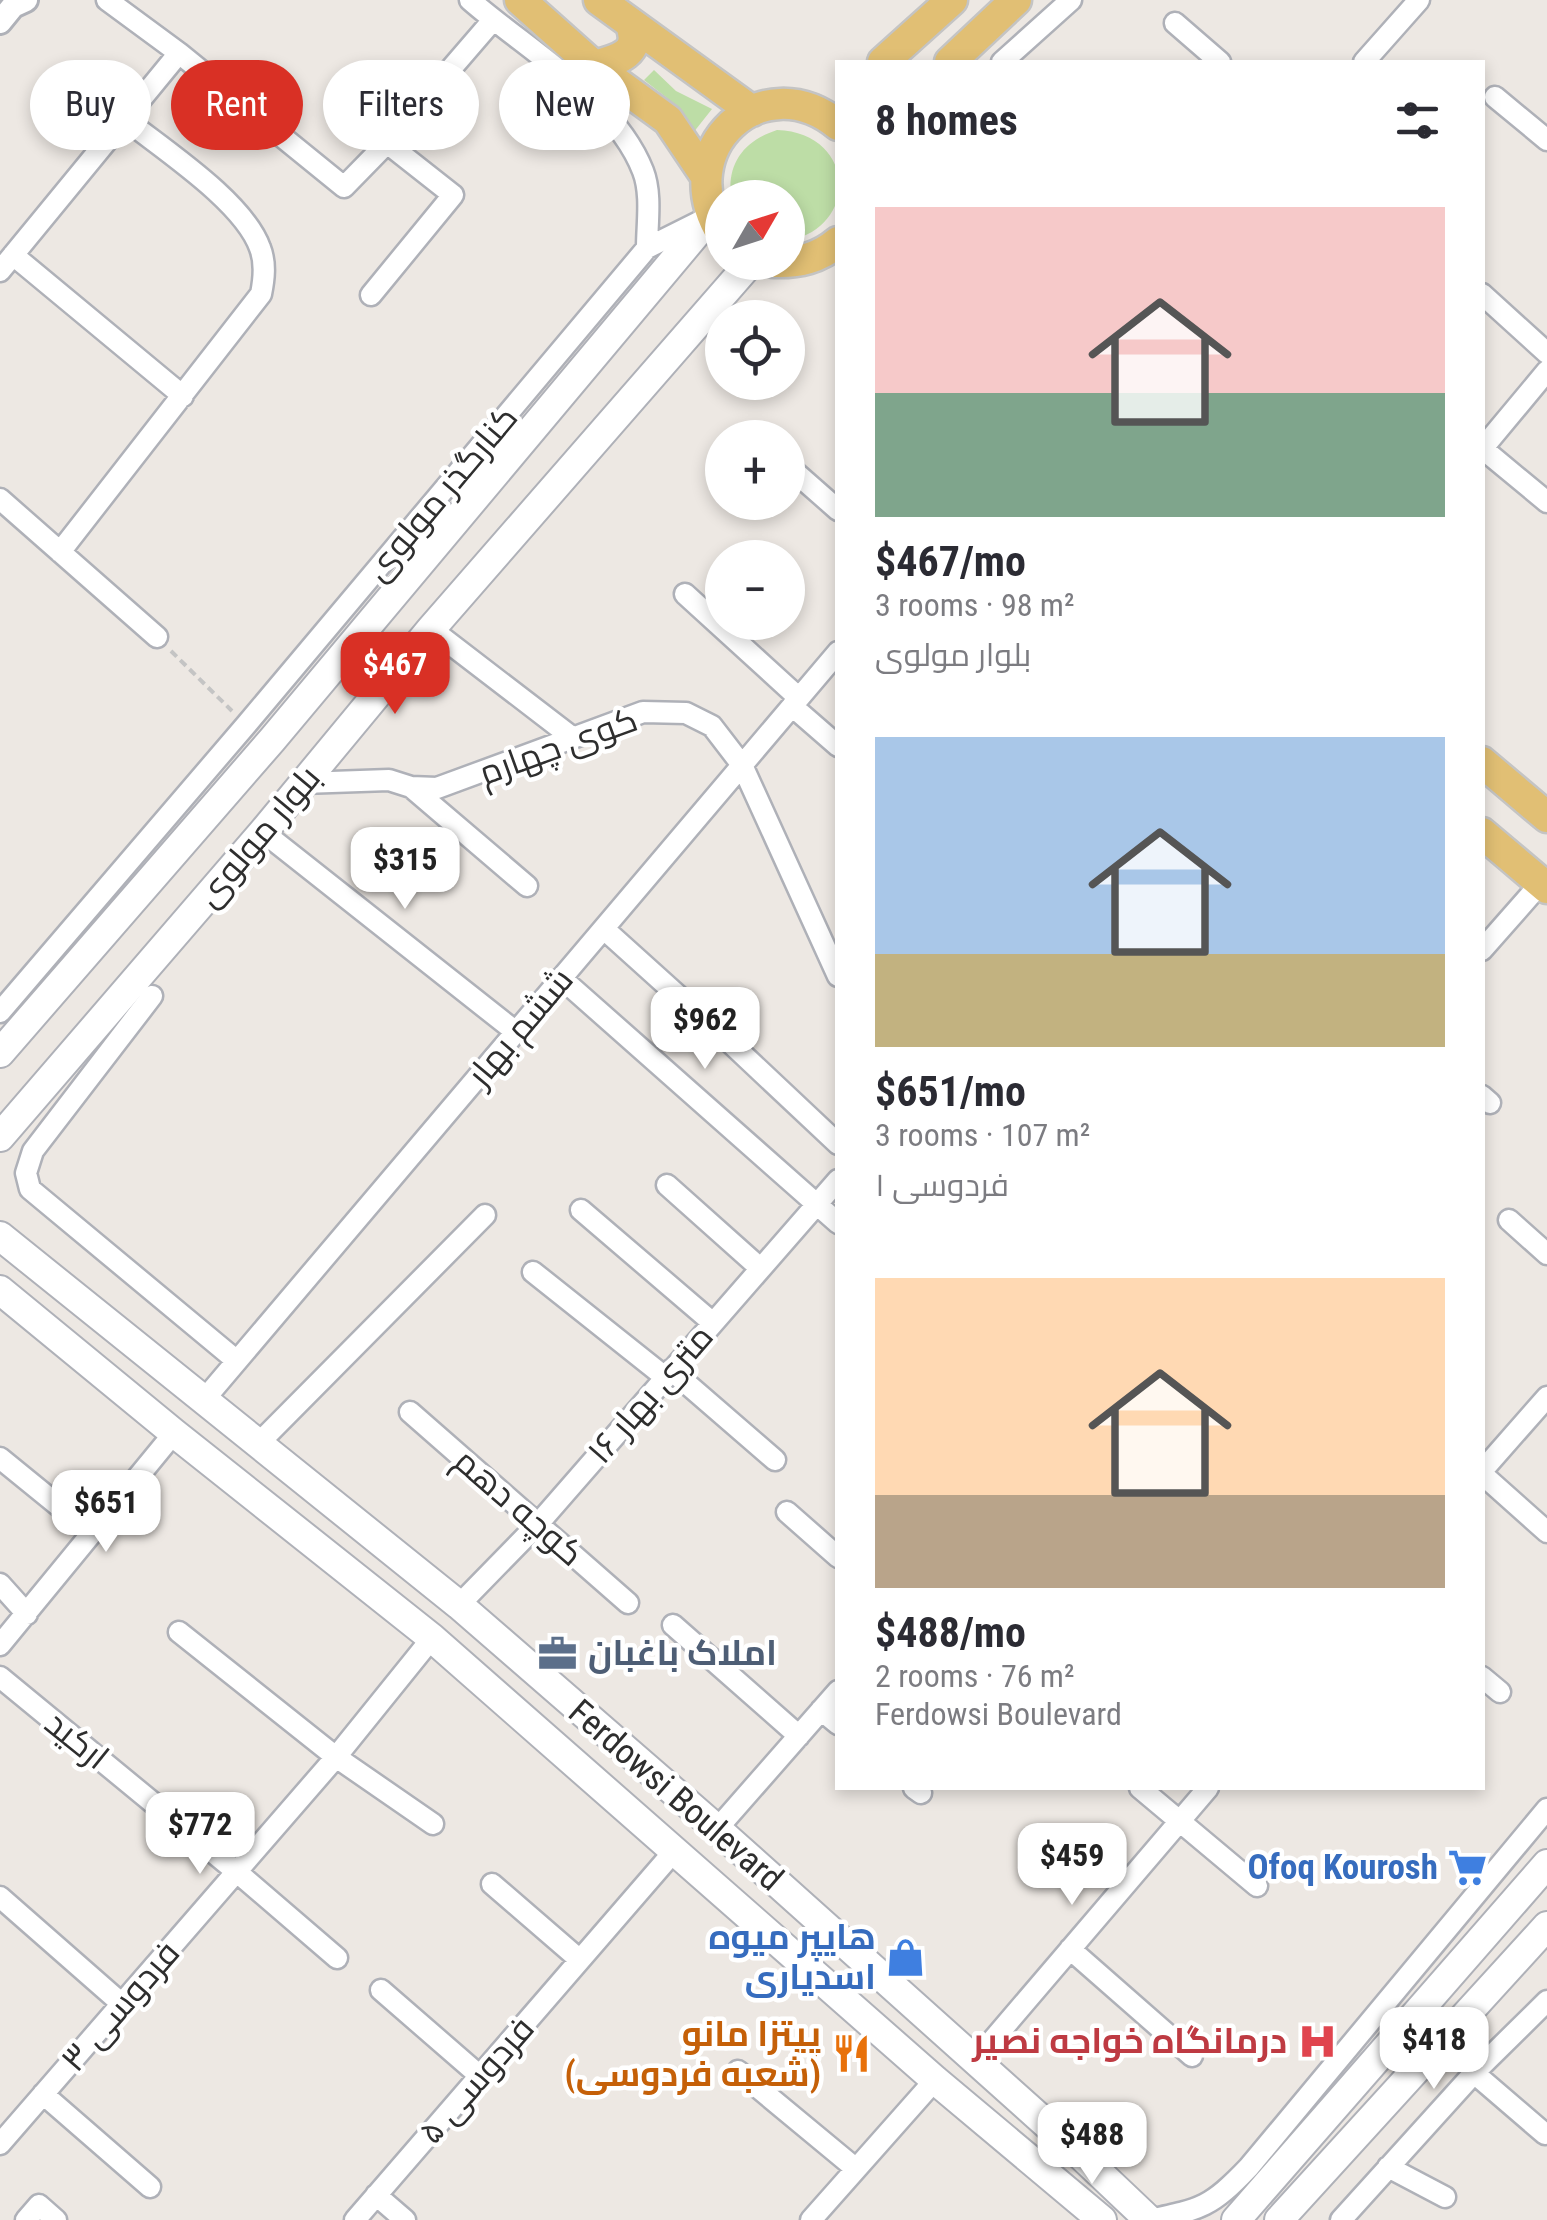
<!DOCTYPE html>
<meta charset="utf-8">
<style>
:root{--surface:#fff;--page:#f2f2f3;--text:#2b2b33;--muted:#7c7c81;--accent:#d93025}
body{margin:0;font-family:"Roboto Condensed",Cairo,sans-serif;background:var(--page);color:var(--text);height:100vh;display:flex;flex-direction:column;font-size:38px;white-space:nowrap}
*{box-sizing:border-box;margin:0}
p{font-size:32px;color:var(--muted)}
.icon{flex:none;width:55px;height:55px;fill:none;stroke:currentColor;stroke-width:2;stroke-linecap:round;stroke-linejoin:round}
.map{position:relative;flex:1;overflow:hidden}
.panel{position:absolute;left:835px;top:60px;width:650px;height:1730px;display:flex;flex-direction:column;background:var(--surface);border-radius:0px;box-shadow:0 5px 15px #0003}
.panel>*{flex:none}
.top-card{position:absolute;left:30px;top:60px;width:655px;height:90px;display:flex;gap:20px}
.needle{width:65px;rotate:51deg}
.tools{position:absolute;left:705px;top:180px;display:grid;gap:20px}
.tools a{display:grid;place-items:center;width:100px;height:100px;border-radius:50%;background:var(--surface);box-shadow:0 5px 15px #0003;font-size:50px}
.price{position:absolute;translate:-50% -85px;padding:0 22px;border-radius:20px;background:#fff;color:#222;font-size:32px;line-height:65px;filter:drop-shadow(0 2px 5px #0008)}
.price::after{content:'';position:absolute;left:50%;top:60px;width:30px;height:22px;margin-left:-15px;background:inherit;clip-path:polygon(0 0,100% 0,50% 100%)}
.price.selected{background:var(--accent);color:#fff}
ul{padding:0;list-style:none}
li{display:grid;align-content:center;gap:20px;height:530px;padding:0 40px}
li span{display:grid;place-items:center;height:310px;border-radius:0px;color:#555}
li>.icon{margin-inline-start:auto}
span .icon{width:180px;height:180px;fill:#fffc;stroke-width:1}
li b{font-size:42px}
h2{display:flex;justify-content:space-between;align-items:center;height:120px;padding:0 40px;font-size:42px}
.pill{padding:0 35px;border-radius:45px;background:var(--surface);box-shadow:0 5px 15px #0003;font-size:35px;line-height:90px}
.pill.selected{background:var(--accent);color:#fff}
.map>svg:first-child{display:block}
.green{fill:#bddda6}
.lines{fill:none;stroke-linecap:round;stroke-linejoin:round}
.minor-casing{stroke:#afb1b8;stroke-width:25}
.tertiary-casing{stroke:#afb1b8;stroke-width:28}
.secondary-casing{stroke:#afb1b8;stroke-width:32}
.primary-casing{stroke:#c4c4c4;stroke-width:35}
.path{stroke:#c4c4c4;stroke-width:4;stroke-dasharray:8 5;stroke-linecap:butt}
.minor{stroke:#fff;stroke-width:20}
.tertiary{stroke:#fff;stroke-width:22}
.secondary{stroke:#fff;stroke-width:28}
.primary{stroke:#e1bf74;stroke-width:30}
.labels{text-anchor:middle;stroke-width:9;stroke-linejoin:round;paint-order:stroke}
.street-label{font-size:35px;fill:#2e2e2e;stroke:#fff}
.service-label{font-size:35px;font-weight:bold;fill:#4e5e75;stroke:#fff;text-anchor:start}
.shop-label{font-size:35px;font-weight:bold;fill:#366cbe;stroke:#fff;text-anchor:end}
.food-label{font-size:35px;font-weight:bold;fill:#c56008;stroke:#fff;text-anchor:end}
.health-label{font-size:35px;font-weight:bold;fill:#be3a42;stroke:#fff;text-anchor:end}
</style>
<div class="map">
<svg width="1547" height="2220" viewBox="0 0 1547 2220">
<rect width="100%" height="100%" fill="#ede8e3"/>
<!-- green -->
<path class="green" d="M654,70L676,91L712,109L693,133L667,98L644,80Z
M777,130C852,132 863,222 790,241L788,198L731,197C727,163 744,141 777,130Z"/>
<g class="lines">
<defs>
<path id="minor" d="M107,0L179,53L344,187L387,143L493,20
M1175,23L1220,62
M1002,62L1071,0
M1364,62L1419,0
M1495,97L1547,140
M647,248L705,219
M13,255L183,396
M0,271L179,53
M1482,294L1547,353
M371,295L453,195L387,143
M1482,449L1547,371
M1483,449L1547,502
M788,466L838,510
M0,499L157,637
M60,552L261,294C264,279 266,263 260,248C244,202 164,150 125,119
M685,594L799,698
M431,629L573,738
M792,706L838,746
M303,783L389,780L411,787L437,788L643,712L686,713L712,726L742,765L838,976
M411,787L527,886
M263,832L516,1032
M604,929L685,1002
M1482,950L1541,883
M561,978L838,1223
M152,996L33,1151L26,1173L30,1189L237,1361
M0,1012L246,725L647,248C647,224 652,194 643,171C615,99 527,50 470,0
M721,1034L838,1144
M1482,1096L1490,1103
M667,1185L760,1268
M581,1210L713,1323
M1509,1220L1547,1254
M533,1272L665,1377
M671,1370L775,1460
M203,1401L838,652
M410,1412L628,1603
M258,1444L485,1215
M0,1458L92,1533
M1482,1471L1547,1397
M1482,1474L1547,1532
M787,1512L838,1557
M0,1584L27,1614
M459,1605L538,1524L838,1180
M673,1625L799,1736
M179,1632L336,1757L433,1824
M0,1645L174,1433
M0,1677L237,1872L337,1958
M1482,1677L1500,1692
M821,1710L838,1724
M914,1788L921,1793
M1140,1788L1257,1886
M717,1829L838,1691
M492,1884L580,1960
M0,1897L122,2004
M1070,1949L1192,2056
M381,1990L480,2076
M974,2062L1208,1788
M738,2071L855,2168
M1474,2073L1545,2134
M43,2094L150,2187
M0,2144L336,1757L432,1638
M1388,2167L1445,2197
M376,2195L405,2220
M26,2220L39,2205L56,2220
M355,2220L676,1849
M811,2220L935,2080
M1149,2220C1202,2209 1211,2207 1249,2167L1547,1809
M1341,2220L1474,2073L1547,2001"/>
<path id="tertiary" d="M0,22L13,6L26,0"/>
<path id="secondary" d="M0,1053L272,740L711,216
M0,1137L263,832L431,629L751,262
M0,1236L459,1605L717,1829L1071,2146L1149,2220
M0,1290L174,1433L432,1638L935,2080L1102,2220
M1236,2220L1547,1864
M1279,2220L1547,1926"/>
<path id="primary" d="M520,0L594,66L668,120L705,175
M599,0L752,111
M883,62L952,0
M950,62L1016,0
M594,66C617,60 642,54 631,25
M722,234C669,149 762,63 838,125
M774,262C799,263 819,258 838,242
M1482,762L1547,817
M1482,833L1547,888"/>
</defs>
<!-- minor casing -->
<use href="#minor" class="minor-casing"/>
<!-- tertiary casing -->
<use href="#tertiary" class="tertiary-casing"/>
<!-- secondary casing -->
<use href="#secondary" class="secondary-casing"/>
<!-- primary casing -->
<use href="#primary" class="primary-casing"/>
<!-- path -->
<path class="path" d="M171,651L232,711"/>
<!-- minor -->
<use href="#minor" class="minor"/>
<!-- tertiary -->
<use href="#tertiary" class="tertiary"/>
<!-- secondary -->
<use href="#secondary" class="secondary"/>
<!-- primary -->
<use href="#primary" class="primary"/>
</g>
<!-- icons -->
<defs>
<symbol id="office-bare" viewBox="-9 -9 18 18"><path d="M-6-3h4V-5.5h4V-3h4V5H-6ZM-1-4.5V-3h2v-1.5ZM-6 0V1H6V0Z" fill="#5c6f8a" stroke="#fff" stroke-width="2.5" paint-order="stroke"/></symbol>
<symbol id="supermarket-bare" viewBox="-9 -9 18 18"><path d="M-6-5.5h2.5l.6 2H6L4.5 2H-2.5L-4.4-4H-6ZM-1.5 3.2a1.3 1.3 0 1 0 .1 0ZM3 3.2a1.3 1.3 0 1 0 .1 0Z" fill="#3f7fe0" stroke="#fff" stroke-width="2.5" paint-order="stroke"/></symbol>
<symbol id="shop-bare" viewBox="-9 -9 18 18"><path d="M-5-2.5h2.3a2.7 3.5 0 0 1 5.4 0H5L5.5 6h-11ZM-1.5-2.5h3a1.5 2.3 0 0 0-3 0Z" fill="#3f7fe0" stroke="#fff" stroke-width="2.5" paint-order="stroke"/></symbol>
<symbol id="hospital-bare" viewBox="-9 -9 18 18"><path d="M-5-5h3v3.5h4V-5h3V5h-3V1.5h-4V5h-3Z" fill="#e0444e" stroke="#fff" stroke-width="2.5" paint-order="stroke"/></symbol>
<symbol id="restaurant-bare" viewBox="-9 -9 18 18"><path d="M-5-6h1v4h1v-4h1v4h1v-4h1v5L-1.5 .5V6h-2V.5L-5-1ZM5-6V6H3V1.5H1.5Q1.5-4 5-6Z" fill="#e8710a" stroke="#fff" stroke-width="2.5" paint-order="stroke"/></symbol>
</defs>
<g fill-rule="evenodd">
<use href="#office-bare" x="530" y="1626" width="55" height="55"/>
<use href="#supermarket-bare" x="1440" y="1840" width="55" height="55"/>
<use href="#shop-bare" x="878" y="1930" width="55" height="55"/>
<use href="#hospital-bare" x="1290" y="2014" width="55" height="55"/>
<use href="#restaurant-bare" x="824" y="2026" width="55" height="55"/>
</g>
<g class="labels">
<!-- street labels -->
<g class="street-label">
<text transform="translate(441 493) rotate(-50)" y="12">کنارگذر مولوی</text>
<text transform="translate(558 746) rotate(-20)" y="12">کوی چهارم</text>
<text transform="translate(258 836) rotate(-50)" y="12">بلوار مولوی</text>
<text transform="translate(520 1027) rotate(-50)" y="12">ششم بهار</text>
<text transform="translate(650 1394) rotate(-49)" y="12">۱۶ متری بهار</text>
<text transform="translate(519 1507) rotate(41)" y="12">کوچه دهم</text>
<text transform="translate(77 1740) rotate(39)" y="12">ارکید</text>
<text transform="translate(676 1795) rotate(41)" y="12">Ferdowsi Boulevard</text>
<text transform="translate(120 2006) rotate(-49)" y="12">فردوسی ۳</text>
<text transform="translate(476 2080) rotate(-49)" y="12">فردوسی ۵</text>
</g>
<!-- service labels -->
<g class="service-label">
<text x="588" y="1665">املاک باغبان</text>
</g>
<!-- shop labels -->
<g class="shop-label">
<text x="1438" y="1879">Ofoq Kourosh</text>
<text x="876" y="1949">هایپر میوه<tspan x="876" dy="40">اسدیاری</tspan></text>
</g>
<!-- food labels -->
<g class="food-label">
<text x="821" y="2046">پیتزا مانو<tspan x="821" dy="40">(شعبه فردوسی)</tspan></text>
</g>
<!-- health labels -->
<g class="health-label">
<text x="1287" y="2053">درمانگاه خواجه نصیر</text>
</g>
</g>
</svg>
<div class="tools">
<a><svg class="needle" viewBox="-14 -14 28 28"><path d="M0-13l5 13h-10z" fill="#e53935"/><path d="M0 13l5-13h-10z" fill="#7c7c81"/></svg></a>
<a><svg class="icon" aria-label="locate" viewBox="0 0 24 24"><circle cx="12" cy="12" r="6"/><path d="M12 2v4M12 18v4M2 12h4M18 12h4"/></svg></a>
<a>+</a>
<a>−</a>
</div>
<b class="price selected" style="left:395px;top:717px">$467</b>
<b class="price" style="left:405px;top:912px">$315</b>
<b class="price" style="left:705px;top:1072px">$962</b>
<b class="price" style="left:106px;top:1555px">$651</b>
<b class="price" style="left:200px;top:1877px">$772</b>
<b class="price" style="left:1072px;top:1908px">$459</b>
<b class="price" style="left:1434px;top:2092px">$418</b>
<b class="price" style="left:1092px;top:2187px">$488</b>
<div class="top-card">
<a class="pill">Buy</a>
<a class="pill selected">Rent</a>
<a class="pill">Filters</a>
<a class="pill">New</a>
</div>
<section class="panel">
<h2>8 homes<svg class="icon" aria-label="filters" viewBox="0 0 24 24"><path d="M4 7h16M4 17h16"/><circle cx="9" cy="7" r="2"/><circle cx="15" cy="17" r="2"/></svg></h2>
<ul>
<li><span style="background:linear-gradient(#f6c9c9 60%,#7fa58c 0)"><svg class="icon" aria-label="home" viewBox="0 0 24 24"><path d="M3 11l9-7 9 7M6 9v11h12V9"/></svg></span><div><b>$467/mo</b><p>3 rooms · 98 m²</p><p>بلوار مولوی</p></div></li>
<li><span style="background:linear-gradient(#a9c7e8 70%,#c2b280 0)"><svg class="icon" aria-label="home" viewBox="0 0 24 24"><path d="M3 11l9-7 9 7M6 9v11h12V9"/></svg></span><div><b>$651/mo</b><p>3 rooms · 107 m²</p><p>فردوسی ۱</p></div></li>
<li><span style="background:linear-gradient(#ffd9b3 70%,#b9a48a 0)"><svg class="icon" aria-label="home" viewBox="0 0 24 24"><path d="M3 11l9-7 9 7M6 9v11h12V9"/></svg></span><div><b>$488/mo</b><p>2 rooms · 76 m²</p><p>Ferdowsi Boulevard</p></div></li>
</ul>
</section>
</div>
